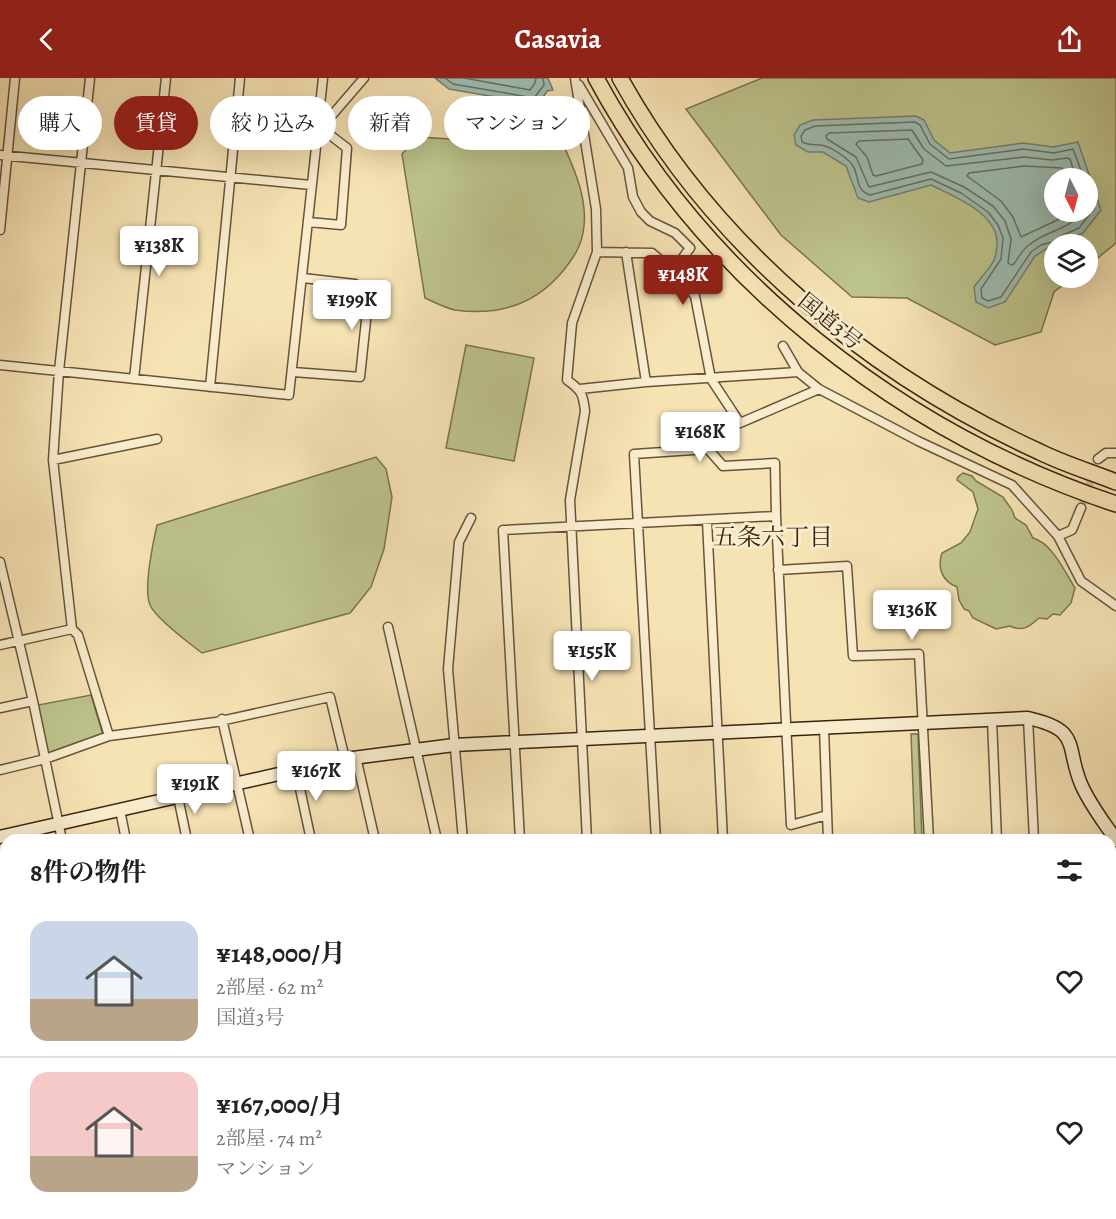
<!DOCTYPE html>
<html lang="ja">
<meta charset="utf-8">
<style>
:root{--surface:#fff;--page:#f6f6f6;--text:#222;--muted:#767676;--line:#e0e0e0;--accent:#8f2418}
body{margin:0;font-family:Alegreya,"Noto Serif JP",serif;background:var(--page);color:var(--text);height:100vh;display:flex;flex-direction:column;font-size:22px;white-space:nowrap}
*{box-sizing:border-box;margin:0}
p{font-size:20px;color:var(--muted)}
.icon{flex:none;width:33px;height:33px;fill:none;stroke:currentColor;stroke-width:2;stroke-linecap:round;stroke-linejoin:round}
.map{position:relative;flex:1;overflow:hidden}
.details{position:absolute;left:0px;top:756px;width:1116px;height:386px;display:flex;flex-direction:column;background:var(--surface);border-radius:18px 18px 0 0;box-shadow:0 6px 24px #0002}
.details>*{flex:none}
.top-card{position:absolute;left:18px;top:18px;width:600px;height:54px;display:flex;gap:12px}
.needle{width:39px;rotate:174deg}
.controls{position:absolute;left:1044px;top:90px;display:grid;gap:12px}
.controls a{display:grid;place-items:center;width:54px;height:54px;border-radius:50%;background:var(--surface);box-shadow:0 6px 24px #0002;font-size:30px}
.price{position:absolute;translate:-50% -51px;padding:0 14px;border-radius:6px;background:#fff;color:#222;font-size:20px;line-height:39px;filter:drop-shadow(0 2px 3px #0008)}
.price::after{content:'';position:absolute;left:50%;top:36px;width:18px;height:14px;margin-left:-9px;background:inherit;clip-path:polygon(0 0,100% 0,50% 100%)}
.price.selected{background:var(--accent);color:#fff}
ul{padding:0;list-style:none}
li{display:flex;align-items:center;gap:18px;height:150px;padding:0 30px}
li+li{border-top:2px solid var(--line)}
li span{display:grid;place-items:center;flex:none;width:168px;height:120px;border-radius:18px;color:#555}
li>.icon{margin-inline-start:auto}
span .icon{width:72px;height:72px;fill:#fffc;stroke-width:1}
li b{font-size:26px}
h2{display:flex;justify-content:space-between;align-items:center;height:72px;padding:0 30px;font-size:26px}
.chip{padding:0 21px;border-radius:27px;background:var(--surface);box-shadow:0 6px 24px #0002;font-size:21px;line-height:54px}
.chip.selected{background:var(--accent);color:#fff}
header{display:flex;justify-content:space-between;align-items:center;height:78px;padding:0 30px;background:var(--accent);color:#fff;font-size:27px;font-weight:700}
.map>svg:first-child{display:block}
.green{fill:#bdc38c;stroke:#7a734e;stroke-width:1.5;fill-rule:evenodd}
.water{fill:#9dbdb2;stroke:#757f72;stroke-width:1.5;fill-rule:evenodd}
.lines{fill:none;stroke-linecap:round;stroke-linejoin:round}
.shore{stroke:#6a7062;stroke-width:1.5}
.street-tunnel{stroke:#d0bd93;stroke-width:8;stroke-dasharray:8 4;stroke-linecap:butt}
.street-casing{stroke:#68533a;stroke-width:11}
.secondary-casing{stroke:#382311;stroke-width:15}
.highway-casing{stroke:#382311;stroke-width:18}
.street{stroke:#f9edce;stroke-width:8}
.secondary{stroke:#f9edce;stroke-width:12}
.highway{stroke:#f6e3b4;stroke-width:15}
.labels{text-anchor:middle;stroke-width:6;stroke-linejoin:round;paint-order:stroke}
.street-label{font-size:22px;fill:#382311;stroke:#f9edce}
.neighbourhood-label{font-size:24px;fill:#382311;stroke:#f9edce}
</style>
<header><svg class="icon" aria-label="back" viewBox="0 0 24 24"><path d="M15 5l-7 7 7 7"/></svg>Casavia<svg class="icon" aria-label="share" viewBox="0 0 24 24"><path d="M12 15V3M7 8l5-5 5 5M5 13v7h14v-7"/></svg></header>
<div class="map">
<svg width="1116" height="1141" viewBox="0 0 1116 1141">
<rect width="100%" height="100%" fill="#f6e3b4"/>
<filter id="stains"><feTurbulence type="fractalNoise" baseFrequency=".00333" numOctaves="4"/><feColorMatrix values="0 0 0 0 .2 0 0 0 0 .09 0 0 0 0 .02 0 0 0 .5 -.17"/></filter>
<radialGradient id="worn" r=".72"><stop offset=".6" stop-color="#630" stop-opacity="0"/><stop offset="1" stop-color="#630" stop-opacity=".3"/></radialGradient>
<!-- green -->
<path class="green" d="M762,0H1116V165L1088,188V166H1054V200H1072L1054,214L1041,254L995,267L907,220L852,219L781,157L686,31ZM1054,100H1088V134H1054Z
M418,59L564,68C575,93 587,120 584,148C582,168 574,179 563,193C535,227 498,238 455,232C445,230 434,224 425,220L402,76Z
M466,267L534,280L514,383L446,370Z
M376,379L386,391L392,419L384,471L371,509L350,535L202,575C189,565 156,541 150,527C143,510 153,465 157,447Z
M963,395L972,398L976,403L1003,419L1012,432L1015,440L1026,447L1033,460C1052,465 1065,494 1075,510L1071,525L1060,537L1053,536L1047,541L1039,540C1029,549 1023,554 1010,548L996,551L973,540L969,533L964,531L959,522L957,509C942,503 937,490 942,475L961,465L970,454L978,431L973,414L957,402L958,399Z
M91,617L103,657L51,675L46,673L38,627Z
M911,656H918L922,762H915Z
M754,1136H939L940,1141H758Z"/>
<!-- water -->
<path class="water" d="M435,0H548L553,12L547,13L541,23V27L449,11Z
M916,38L924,42L934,62L950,75L1023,65L1053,69L1078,64L1101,132L1083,155L1054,166L1035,178L1005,224L988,230L976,224L974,209C980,200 989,192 994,182C996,179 996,173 997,168C1000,136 955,119 931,107L869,124L858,120L846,88L823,74H808L796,67L794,57L800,47L813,42ZM1054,100H1088V134H1054Z"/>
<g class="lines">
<!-- shore -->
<path class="shore" d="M445,0L453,6L534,20L544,7L543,0
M464,0L530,12L535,5L536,0
M908,61L923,82L922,86L876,98L873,97L867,79L856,66L859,63Z
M1067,100L1062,90L1024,88L969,95L967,98L1001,123L1013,139L1021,159L1068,137L1071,134
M1076,100L1070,81L1067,80L1052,82L1024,79L946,88L924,71L912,52L829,55L826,58L827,61L856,79L869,109L931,94L964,109L993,128L1005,143L1011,161L1008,185L1011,187L1014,186C1018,180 1022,172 1029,167C1047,152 1067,153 1083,134
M1084,100L1073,71L1054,75L1023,71L949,81L930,66L920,47L915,44L815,48L805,52L801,58L802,64C812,69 816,65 825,68C832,70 844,78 849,83C861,93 853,112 870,117L931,101L961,115L988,134L998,147L1003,160L1001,181L981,211L982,220L988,223L1001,219L1031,174L1041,167L1056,163L1061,158L1079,150L1094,131L1088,110"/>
<!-- street-tunnel -->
<path class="street-tunnel" d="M1081,430L1098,381"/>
<defs>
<path id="street" d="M90,0L59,293L53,382L72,551L78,557L109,658
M575,0L596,131L597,174L572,245L567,302C581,312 583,315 585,333L570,422L587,762
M579,7L628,90L633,119L641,134L650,143L675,155L690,170L673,193
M317,55L323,0
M0,77L311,107
M309,144L341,147L347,70L321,50
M0,152L15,0
M597,174L652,175L673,193L695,218L711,301L740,345L819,311
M626,174L646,304
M783,268L798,294L819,311L918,363L1012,407L1058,458L1081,503L1116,528
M0,287L289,317L317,60L321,50L364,0
M293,294L360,299L369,214L355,206L303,200
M134,301L166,0
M210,309L240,0
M580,311L646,304L798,294
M1098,381L1106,375H1116
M53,382L157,361
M707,443L723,762
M1058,458L1072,452L1081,430
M0,484L33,623L62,762
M778,492L847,488L853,578L919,576L929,762
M388,549L437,762
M0,567L72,551
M0,630L33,623
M1028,640L1034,762
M222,641L250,762
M992,642L997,762
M824,650L828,762
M356,679L375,762
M0,692L45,681L109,658L216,644L330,619L345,681
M296,692L311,762
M178,719L187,762
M120,732L126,762
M463,762L448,591L459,464L471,440
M520,762L503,452L776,438L791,747L827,737
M656,762L634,376L708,371L723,388L775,385L776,438
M0,826L6,825
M0,889L6,888
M1110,971L1116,972
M0,990L6,987
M0,1110L7,1141
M74,1136L75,1141
M147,1136L149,1141
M211,1136L213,1141
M273,1136L274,1141
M335,1136L337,1141"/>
<path id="secondary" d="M0,759L345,681L454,667L1028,640C1082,652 1065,668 1081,706C1090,727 1104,744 1116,762
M43,1141L66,1136"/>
<path id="highway" d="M596,0C705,202 900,354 1116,426
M620,0C713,168 867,295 1040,374C1064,386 1091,394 1116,404"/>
</defs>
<!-- street casing -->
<use href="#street" class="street-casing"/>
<!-- secondary casing -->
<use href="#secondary" class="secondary-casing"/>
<!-- highway casing -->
<use href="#highway" class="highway-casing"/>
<!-- street -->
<use href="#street" class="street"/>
<!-- secondary -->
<use href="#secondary" class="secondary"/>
<!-- highway -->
<use href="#highway" class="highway"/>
</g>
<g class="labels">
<!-- street labels -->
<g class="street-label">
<text transform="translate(831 243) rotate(39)" y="8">国道3号</text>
</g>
<!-- neighbourhood labels -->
<g class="neighbourhood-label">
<text x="773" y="467">五条六丁目</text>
</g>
</g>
<rect width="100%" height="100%" filter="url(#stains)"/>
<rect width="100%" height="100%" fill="url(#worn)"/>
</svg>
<div class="controls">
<a><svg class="needle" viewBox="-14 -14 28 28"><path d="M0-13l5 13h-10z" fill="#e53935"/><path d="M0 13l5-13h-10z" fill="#767676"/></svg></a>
<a><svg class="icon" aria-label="layers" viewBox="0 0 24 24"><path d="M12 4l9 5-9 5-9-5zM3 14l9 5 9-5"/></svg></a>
</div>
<b class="price" style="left:159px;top:199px">¥138K</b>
<b class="price selected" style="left:683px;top:228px">¥148K</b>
<b class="price" style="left:352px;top:253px">¥199K</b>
<b class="price" style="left:700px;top:385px">¥168K</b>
<b class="price" style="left:912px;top:563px">¥136K</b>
<b class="price" style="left:592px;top:604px">¥155K</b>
<b class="price" style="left:316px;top:724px">¥167K</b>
<b class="price" style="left:195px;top:737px">¥191K</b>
<div class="top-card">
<a class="chip">購入</a>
<a class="chip selected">賃貸</a>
<a class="chip">絞り込み</a>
<a class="chip">新着</a>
<a class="chip">マンション</a>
</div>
<section class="details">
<h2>8件の物件<svg class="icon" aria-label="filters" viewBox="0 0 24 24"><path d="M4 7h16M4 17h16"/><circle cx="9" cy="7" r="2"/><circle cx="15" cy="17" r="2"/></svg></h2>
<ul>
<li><span style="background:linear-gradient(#c9d6e8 65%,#b9a48a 0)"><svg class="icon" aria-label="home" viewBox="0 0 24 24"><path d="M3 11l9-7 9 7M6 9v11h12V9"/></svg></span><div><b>¥148,000/月</b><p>2部屋 · 62 m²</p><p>国道3号</p></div><svg class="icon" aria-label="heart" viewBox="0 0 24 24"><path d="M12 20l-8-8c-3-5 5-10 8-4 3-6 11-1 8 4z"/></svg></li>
<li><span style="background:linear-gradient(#f6c9c9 70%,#b9a48a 0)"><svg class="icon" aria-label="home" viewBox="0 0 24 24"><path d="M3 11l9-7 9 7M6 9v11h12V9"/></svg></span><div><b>¥167,000/月</b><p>2部屋 · 74 m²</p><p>マンション</p></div><svg class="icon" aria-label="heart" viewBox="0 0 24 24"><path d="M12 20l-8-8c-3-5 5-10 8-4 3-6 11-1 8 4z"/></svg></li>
</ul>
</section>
</div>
